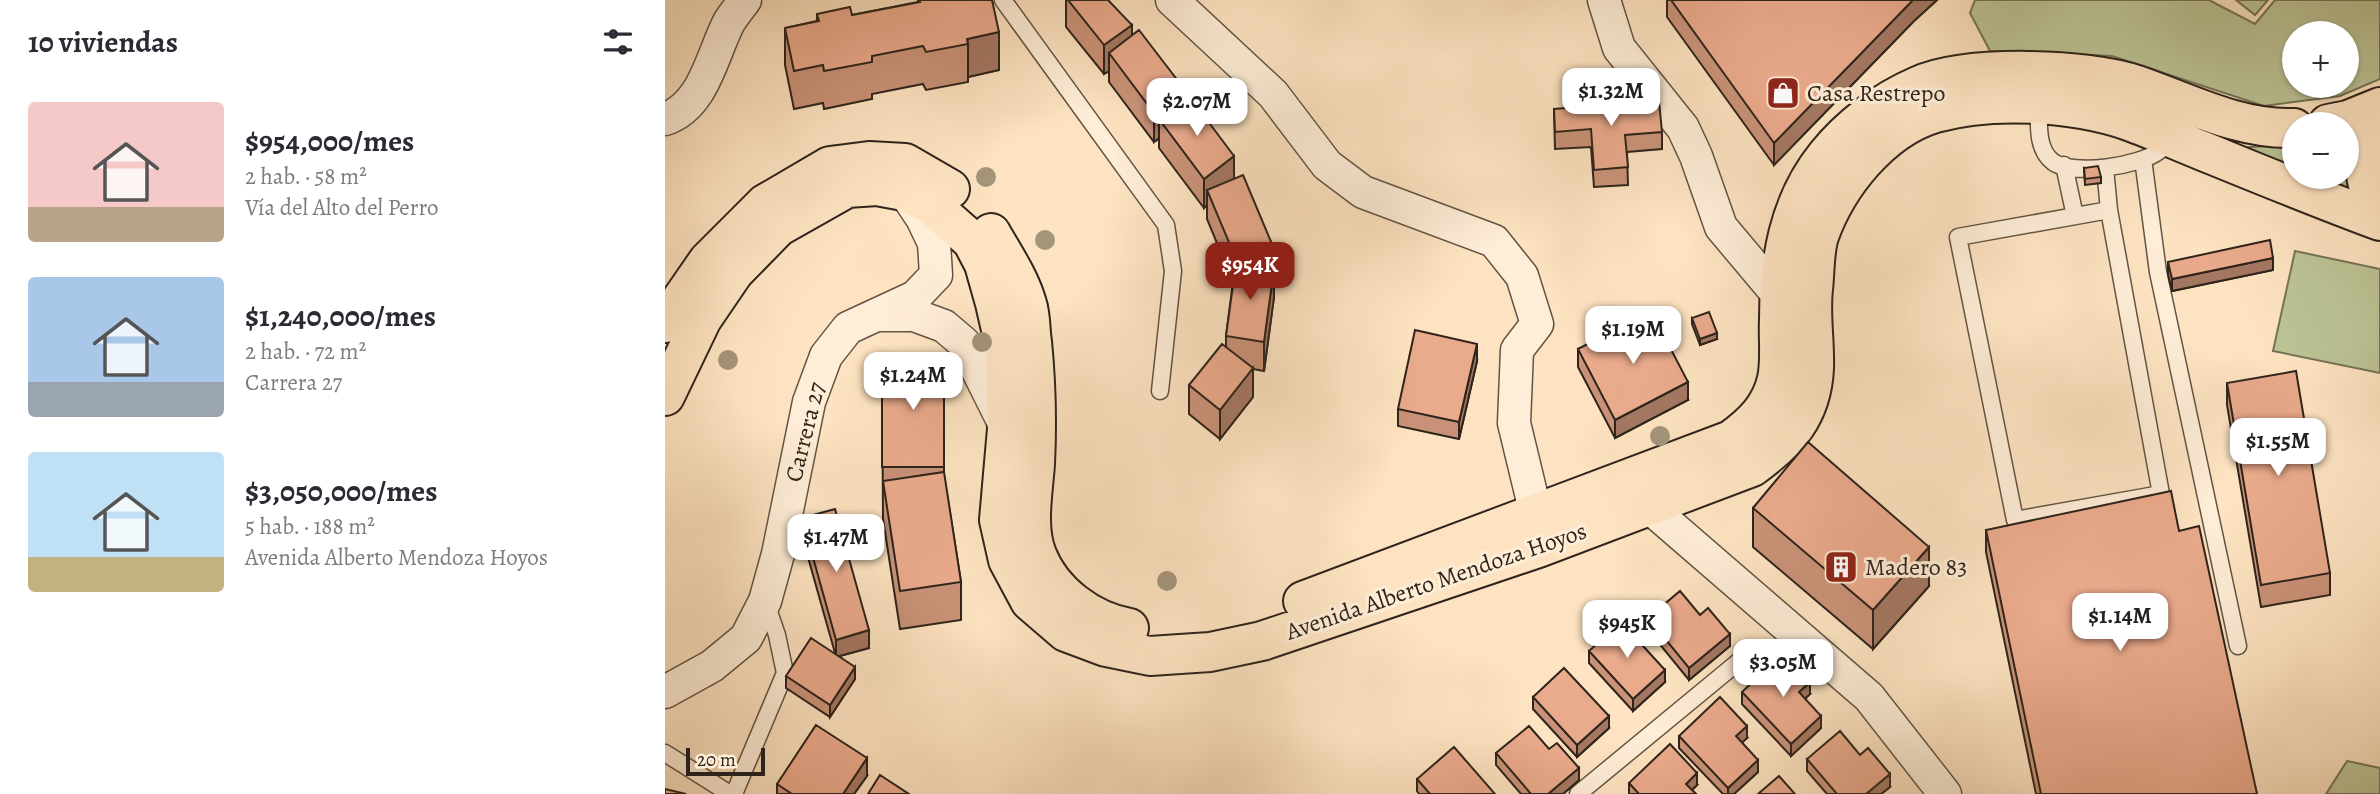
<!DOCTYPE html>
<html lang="es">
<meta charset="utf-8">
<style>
:root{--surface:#fff;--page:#f7f7f7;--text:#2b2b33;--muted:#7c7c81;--accent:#8f2418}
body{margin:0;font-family:Alegreya,serif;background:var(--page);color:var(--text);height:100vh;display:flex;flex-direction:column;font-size:26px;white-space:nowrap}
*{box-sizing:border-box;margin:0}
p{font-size:23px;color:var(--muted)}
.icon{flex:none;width:38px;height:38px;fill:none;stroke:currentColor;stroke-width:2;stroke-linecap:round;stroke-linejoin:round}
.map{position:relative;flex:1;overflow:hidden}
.side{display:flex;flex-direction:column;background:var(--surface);width:665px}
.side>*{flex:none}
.tools{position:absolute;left:1617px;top:21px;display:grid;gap:14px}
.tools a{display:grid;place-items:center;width:77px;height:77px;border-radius:50%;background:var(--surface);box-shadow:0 2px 5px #0004;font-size:35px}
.scale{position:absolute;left:21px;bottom:18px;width:79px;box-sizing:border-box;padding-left:7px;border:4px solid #2e241b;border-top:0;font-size:19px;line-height:24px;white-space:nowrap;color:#2e241b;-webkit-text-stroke:5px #feedd7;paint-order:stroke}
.price{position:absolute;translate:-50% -60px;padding:0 16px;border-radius:14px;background:#fff;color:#222;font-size:23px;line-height:46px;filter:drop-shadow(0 2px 4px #0008)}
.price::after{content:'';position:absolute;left:50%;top:42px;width:21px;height:16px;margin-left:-10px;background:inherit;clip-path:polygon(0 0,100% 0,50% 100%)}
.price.current{background:var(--accent);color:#fff}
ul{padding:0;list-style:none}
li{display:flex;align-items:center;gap:21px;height:175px;padding:0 28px}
li span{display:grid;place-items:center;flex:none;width:196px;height:140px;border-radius:7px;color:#555}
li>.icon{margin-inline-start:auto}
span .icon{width:84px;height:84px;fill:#fffc;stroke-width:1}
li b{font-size:30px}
h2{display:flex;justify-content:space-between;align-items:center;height:84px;padding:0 28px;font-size:30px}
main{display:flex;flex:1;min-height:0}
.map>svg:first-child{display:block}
.green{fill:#bcc496;stroke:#757458;stroke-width:2;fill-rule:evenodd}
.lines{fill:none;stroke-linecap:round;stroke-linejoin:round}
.service-casing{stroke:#625444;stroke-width:19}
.minor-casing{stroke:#625444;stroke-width:35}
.primary-casing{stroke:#2e241b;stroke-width:42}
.service{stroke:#feedd7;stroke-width:16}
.minor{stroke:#feedd7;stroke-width:32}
.primary{stroke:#fde3c1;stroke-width:38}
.tree{fill:#a3947a}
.wall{fill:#c99278;stroke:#2e241b;stroke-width:2}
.shaded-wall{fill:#a47762;stroke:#2e241b;stroke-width:2}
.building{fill:#eaaa8c;stroke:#2e241b;stroke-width:2}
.labels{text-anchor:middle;stroke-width:6;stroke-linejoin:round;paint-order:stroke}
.poi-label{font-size:24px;fill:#2e241b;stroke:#feedd7;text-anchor:start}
.street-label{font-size:24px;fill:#2e241b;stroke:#feedd7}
</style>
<main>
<section class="side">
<h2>10 viviendas<svg class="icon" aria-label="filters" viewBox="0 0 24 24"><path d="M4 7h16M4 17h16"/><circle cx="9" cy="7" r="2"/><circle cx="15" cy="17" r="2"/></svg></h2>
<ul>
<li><span style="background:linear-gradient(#f6c9c9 75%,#b9a48a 0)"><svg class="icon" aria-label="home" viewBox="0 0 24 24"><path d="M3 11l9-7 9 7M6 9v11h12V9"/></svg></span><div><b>$954,000/mes</b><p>2 hab. · 58 m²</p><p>Vía del Alto del Perro</p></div></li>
<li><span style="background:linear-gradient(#a9c7e8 75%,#9aa5b1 0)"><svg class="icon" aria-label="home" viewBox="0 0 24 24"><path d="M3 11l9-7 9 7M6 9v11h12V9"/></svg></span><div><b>$1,240,000/mes</b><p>2 hab. · 72 m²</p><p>Carrera 27</p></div></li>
<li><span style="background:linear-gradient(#bfe0f5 75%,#c2b280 0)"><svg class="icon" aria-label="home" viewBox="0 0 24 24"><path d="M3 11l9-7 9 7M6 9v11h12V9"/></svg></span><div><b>$3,050,000/mes</b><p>5 hab. · 188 m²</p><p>Avenida Alberto Mendoza Hoyos</p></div></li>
</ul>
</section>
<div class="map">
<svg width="1715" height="794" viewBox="0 0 1715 794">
<rect width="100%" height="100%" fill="#fde3c1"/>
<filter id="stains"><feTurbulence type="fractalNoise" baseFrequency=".00286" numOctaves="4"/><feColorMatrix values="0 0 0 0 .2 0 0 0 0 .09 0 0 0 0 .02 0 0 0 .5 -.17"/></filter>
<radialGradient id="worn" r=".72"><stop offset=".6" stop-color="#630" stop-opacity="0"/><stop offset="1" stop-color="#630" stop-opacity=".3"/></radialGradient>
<!-- green -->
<path class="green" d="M1310,0H1544L1590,24L1610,0H1715V79L1675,96L1599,106L1447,56L1325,51L1305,13ZM1629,33H1682V86H1629Z
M1571,0H1603L1590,15Z
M1695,129L1698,203L1638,177H1682V133Z
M1629,144V173L1571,148Z
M1630,251L1715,269V373L1608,351Z
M1682,761L1715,768V794H1661Z"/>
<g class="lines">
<defs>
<path id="service" d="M338,0L501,225L508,271L495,391
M1374,105C1374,123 1371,149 1388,162C1409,176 1475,166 1494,151C1498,148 1502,143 1505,139
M1478,159L1493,272L1573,646
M1399,165L1410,216
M1440,168L1444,210
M1444,210L1496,494L1350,520L1293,237Z
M0,753L65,794
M69,794L120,673L112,635L101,603
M913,794L1084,653"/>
<path id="minor" d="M507,0L608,94L662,165L698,192L829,241L857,276L872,324L852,350L849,423L871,514
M939,0L954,48L1018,128L1031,156L1056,227L1114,296
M0,119C39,106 47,55 64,22C69,14 75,7 80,0
M215,315H249L279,326L299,343L341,427
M983,506L1204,697L1280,794
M0,692L47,666L81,638L100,601L113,554L144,402L161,356L183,328L250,297L271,275L269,243L257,218L239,191"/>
<path id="primary" d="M1715,109C1701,141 1691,178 1715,208
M1663,124L1683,120L1715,107
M326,233C339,256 355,279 362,304C366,316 365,330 367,342C371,382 372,423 370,464C368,493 361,527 372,555C387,593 425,621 464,628
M0,323L43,261L100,204L165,166L204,161L240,163L285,189
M0,396L37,319L69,272L113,227L182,188L212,186L239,191L265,204L307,241L319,264L330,303L340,347L342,429L334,520L343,560L365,601L401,632L441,647L485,656L545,652L597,641L873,548L1087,467C1123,441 1147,415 1149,368C1150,342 1145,315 1148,289C1150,272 1149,252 1154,236C1172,185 1216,129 1270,113C1328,97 1408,102 1464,121C1489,130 1513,141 1538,151C1597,175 1655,199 1715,221
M638,601L1066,440C1088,424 1106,407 1112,379C1116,361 1113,339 1114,320C1114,262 1123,203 1161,156C1184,127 1218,101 1253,86C1302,64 1421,68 1472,85C1524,103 1574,130 1629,128"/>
</defs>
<!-- service casing -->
<use href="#service" class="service-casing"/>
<!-- minor casing -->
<use href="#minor" class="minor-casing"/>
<!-- primary casing -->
<use href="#primary" class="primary-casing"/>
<!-- service -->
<use href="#service" class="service"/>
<!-- minor -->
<use href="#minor" class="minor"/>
<!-- primary -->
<use href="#primary" class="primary"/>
</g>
<!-- trees -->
<g class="tree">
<circle cx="321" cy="177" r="10"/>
<circle cx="380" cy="240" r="10"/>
<circle cx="317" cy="342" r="10"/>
<circle cx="63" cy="360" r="10"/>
<circle cx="995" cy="436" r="10"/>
<circle cx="502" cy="581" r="10"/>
</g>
<!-- wall -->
<path class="wall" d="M253,0H327L334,70L303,77V82L261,90L258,84L207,94V99L159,109L158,103L129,109L120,65V28L152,21V14L187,15L253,2Z
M401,0H443L467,36L520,100L569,179L607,267L609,297L599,371L588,369V397L555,439L524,414V385L561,346V336L568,282L542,219V205L539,208L494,148V138L489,142L444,82V71L439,74L401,27Z
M1002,0H1272L1249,21L1109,165L1002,17Z
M889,109L997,132V149L962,152L963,185L929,187L926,147L890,149Z
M1419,168L1436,177V183L1420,185Z
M1503,262L1608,270L1507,291L1503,274Z
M1027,318L1052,339L1035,345L1027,324Z
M913,349L1023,400L950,438L913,367Z
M217,356H279V475L296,582V620L235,629L218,519Z
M812,361L794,439L733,426V409Z
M1562,383L1665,573V595L1596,607L1562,405Z
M1088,508L1264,586L1208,649L1088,547Z
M137,518L204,648L175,656L190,679L165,717L121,688V676L170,653L137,536Z
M1321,530L1514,531L1592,794H1371L1321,552Z
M1035,615L1065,646L1024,680L983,630V618Z
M924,651L1000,682L968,711L924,663Z
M1077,692L1145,694L1140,699L1156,728L1126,756L1077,704Z
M868,697L944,728L912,757L868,709Z
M1014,736L1082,738L1077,742L1093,772L1069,794H1058L1014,748Z
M884,749L914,780L898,794H856L831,765V753Z
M1142,759L1225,787L1216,794H1162L1142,771Z
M202,776L189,794H112V784Z
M752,779L830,794H754L752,791Z
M964,783L1032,785L1027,790L1031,794H964Z"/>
<!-- shaded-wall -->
<path class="shaded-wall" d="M1248,0H1272L1249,21L1109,165V143Z
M467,25V54L444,53V71L439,74V45Z
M334,32V70L303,77V44L302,39Z
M520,90V119H494V138L489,142V113Z
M569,156V185L542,190V205L539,208V179Z
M607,244V273L571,288V259Z
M1608,258V270L1507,291V279Z
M609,268V297L599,371V342Z
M1052,333V339L1035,345V339Z
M812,344V361L794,439V422Z
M588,368V397L555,439V410Z
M1023,382V400L950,438V420Z
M1264,547V586L1208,649V610Z
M204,630V648L171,657V640Z
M1065,634V646L1024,680V668Z
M190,667V679L165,717V705Z
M1000,670V682L968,711V699Z
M1145,682V694L1134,704V692Z
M944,716V728L912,757V745Z
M1156,716V728L1126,756V744Z
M1082,726V738L1071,748V736Z
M202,758V776L189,794H178Z
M1093,760V772L1069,794H1063V788Z
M914,768V780L898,794H883Z
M1032,773V785L1023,794L1021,784Z
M1225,774V787L1216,794H1201Z"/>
<!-- building -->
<path class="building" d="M254,0H327L334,32L302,39L303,44L261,52L258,46L207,56V62L159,71L158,65L129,71L120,28L154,21L152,14L185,7L187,15L255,2Z
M403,0H443L467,25L439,45Z
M1006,0H1248L1109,143Z
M474,30L520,90L489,113L444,53Z
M524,96L569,156L539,179L494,119Z
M994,101L997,132L960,135L963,167L929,170L926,129L890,132L889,109Z
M1433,166L1436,177L1420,179L1419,168Z
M578,175L607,244L571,259L542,190Z
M1605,240L1608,258L1507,279L1503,262Z
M571,263L609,268L599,342L561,336Z
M986,311L1023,382L950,420L913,349Z
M1044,312L1052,333L1035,339L1027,318Z
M750,330L812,344L794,422L733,409Z
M557,344L588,368L555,410L524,385Z
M217,356H279V467H217Z
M1631,371L1665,573L1596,585L1562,383Z
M1143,442L1264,547L1208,610L1088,508Z
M279,472L296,582L235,591L218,481Z
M1506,491L1514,531L1534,526L1592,794H1376L1321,530Z
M170,509L204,630L171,640L137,518Z
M1015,591L1035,615L1043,608L1065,634L1024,668L983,618Z
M956,622L1000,670L968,699L924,651Z
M146,638L190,667L165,705L121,676Z
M1118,653L1145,682L1134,692L1156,716L1126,744L1077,692Z
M899,668L944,716L912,745L868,697Z
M1055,697L1082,726L1071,736L1093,760L1063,788L1014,736Z
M151,725L202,758L178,794H127L112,784Z
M864,726L884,749L892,743L914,768L883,794H866L831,753Z
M1175,731L1195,755L1203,748L1225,774L1201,794H1172L1142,759Z
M1005,744L1032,773L1021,784L1031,794H974L964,783Z
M789,747L830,794H765L752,779Z
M215,775L244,794H203Z
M1114,776L1130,794H1093Z
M0,789L21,794H0Z"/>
<!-- icons -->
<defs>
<symbol id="shop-square" viewBox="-11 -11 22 22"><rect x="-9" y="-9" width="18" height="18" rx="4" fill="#8f2418" stroke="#feedd7"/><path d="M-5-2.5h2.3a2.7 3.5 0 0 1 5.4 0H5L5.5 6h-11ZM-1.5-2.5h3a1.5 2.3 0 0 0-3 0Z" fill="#fff"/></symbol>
<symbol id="building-square" viewBox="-11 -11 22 22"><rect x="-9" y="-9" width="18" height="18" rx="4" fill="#8f2418" stroke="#feedd7"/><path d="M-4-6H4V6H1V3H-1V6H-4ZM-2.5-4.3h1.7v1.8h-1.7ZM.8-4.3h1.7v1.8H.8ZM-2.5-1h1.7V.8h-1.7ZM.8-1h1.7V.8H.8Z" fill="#fff"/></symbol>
</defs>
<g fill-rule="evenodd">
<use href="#shop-square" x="1099" y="74" width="38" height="38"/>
<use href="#building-square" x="1157" y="548" width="38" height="38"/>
</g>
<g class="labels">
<!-- poi labels -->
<g class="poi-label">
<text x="1142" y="101">Casa Restrepo</text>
<text x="1200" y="575">Madero 83</text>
</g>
<!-- street labels -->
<g class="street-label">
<text transform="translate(140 432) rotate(-76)" y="8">Carrera 27</text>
<text transform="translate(771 581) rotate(-19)" y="8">Avenida Alberto Mendoza Hoyos</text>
</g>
</g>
<rect width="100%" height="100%" filter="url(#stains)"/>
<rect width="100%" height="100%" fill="url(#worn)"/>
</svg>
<div class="tools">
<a>+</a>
<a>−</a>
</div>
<div class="scale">20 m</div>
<b class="price" style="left:946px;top:128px">$1.32M</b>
<b class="price" style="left:532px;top:138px">$2.07M</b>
<b class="price current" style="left:585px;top:302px">$954K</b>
<b class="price" style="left:968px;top:366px">$1.19M</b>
<b class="price" style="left:248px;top:412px">$1.24M</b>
<b class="price" style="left:1613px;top:478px">$1.55M</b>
<b class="price" style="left:171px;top:574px">$1.47M</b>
<b class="price" style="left:1455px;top:653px">$1.14M</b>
<b class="price" style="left:962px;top:660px">$945K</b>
<b class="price" style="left:1118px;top:699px">$3.05M</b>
</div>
</main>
